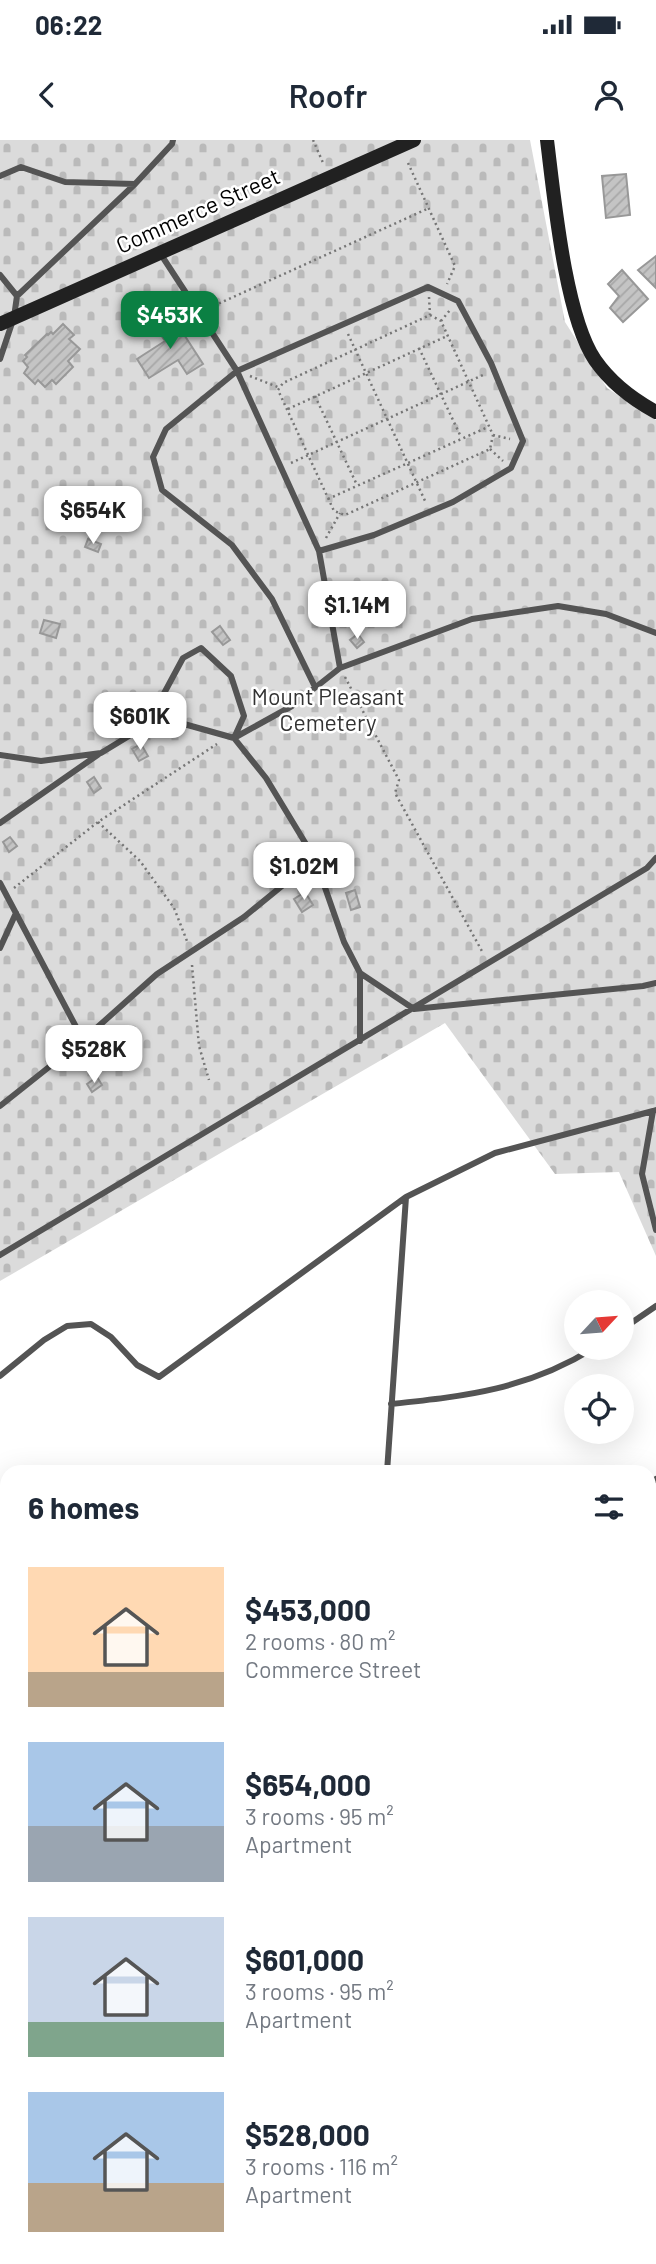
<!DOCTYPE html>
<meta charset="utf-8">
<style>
:root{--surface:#fff;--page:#f6f6f7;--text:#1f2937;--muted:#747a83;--accent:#0b8043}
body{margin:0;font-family:Barlow,sans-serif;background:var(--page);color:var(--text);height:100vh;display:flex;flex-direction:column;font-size:26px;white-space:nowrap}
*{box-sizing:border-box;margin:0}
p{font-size:23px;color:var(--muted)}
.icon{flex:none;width:38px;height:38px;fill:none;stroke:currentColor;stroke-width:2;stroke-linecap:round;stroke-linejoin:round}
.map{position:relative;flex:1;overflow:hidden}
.panel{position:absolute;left:0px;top:1325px;width:656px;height:800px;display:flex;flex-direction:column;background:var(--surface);border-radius:21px 21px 0 0;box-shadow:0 7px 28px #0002}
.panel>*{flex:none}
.needle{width:46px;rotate:64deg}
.buttons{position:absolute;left:564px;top:1150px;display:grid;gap:14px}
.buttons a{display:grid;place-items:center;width:70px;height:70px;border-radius:50%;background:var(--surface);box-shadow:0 7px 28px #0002;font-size:35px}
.price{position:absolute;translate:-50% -60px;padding:0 16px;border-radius:14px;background:#fff;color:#222;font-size:23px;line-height:46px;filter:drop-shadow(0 2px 4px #0008)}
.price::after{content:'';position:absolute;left:50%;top:42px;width:21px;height:16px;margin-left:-10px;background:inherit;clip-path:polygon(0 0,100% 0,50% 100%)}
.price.current{background:var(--accent);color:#fff}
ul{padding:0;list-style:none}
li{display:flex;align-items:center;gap:21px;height:175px;padding:0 28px}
li span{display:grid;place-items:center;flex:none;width:196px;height:140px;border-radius:0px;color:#555}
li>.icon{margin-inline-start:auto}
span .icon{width:84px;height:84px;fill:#fffc;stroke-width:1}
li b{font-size:30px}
h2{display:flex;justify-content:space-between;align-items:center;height:84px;padding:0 28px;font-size:30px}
.status{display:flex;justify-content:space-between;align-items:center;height:49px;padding:0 35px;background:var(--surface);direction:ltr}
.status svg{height:19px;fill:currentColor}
header{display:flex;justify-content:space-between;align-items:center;height:91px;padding:0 28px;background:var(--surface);font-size:32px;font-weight:600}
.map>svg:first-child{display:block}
.cemetery{fill:url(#cemetery-stones)}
.building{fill:url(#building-hatch);stroke:#989898;stroke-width:2}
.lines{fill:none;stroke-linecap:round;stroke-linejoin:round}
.path{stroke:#767676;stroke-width:2.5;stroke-dasharray:2 3.5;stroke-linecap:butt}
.lane{stroke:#545454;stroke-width:6}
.street{stroke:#545454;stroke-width:12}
.secondary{stroke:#212121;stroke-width:14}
.labels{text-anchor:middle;stroke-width:5;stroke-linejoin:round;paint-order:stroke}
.street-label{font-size:23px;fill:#000;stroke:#fff}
.park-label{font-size:23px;fill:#323232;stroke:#fff}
</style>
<div class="status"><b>06:22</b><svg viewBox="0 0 49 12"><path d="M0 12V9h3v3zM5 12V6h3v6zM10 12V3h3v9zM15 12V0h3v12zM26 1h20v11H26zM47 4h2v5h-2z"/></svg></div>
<header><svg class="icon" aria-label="back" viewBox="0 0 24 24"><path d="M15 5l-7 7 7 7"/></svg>Roofr<svg class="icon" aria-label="person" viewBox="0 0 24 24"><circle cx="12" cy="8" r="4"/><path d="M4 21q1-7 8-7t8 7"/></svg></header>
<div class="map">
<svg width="656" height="2124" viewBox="0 0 656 2124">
<defs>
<pattern id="cemetery-stones" width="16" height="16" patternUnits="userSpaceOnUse" patternTransform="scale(1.75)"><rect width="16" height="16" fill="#dbdbdb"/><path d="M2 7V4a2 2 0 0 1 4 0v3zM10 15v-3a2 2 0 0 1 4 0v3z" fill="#bababa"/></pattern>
<pattern id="building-hatch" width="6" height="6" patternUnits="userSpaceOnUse" patternTransform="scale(1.75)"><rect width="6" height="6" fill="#c4c4c4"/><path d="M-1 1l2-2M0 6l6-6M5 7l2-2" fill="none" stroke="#a7a7a7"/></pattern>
</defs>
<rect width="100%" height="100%" fill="#fff"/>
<!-- cemetery -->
<path class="cemetery" d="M0,0H530L565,182L607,248L656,280V1116L619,1032L555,1034L445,883L0,1141Z"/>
<!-- building -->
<path class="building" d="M626,34L630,75L606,78L602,36Z
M656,116V148L638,130Z
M622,130L648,159L623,182L610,168L619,156L608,144Z
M172,176L203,224L187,234L178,220L149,238L137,219L165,201L156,187Z
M63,184L74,195L69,199L80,209L68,221L73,227L56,244L52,240L45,247L38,240L35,244L24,233L28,227L23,221L27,217L25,215L47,194L48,195L51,192L53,194Z
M88,399L101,404L98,412L85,407Z
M44,480L60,484L56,498L40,493Z
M220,486L230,500L223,505L212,492Z
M358,494L364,502L357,508L350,500Z
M141,604L148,616L139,621L132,609Z
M94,637L101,648L94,653L87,642Z
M10,697L17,706L9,712L3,702Z
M355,750L360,767L351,770L346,753Z
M305,752L313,765L302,772L294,759Z
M97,937L102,945L92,952L87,944Z
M654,1502L656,1505V1524L649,1529V1505Z
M650,1643L656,1652V1677L650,1681Z
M656,1930V1953L653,1954L649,1946V1939L652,1937L650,1933Z
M51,2118H99L90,2124H46L44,2122Z"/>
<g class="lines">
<!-- path -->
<path class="path" d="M313,0L324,25
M408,23L455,126L447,144
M429,157L430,175
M209,168L427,69
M430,175L441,181L493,295L490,309L345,375L334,371L278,250L283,243Z
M441,181L450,170
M348,194L426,363
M419,208L461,297
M250,236L280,248
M315,256L357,345
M288,269L447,196
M493,295L510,299
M490,309L503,321
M291,323L485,234
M328,359L488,287
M326,398L340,373
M345,537L399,640L395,653L483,813
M98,682L140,721L174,768L187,801
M14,748L98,682L217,604
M192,825L199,906L209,940"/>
<!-- lane -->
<path class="lane" d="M0,36L21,27L65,42L135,44L172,4L173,0
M160,113L237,231L319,411L340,528
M0,135L17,156L14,177L0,219
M17,156L135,44
M315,547L272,459L232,405L162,350L153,317L166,289L237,231L428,147L458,161L491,223L523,301L511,328L453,362L374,395L319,411
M147,585L183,518L201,508L231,536L244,576L234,598L292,566L340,528L472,479L558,466L606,474L656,493
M0,615L41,621L101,613L147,585L184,584L234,598L266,638L315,719L344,802L360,833L414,869L643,846L656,843
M0,683L99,614
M0,743L83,900
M0,808L16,773
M360,901V833
M0,966L83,900L157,834L244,777L315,719
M656,970L653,971L642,1034L656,1090
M0,1115L647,728L656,718
M621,1190L656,1166
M0,1236L44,1200L67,1186L91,1184L111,1197L137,1225L159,1237L406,1057
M391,1264C468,1256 528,1249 594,1208
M387,1332L406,1057L495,1013L653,971
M649,1344L656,1339
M0,2118L2,2124
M128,2124L134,2118"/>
<!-- street -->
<path class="street" d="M649,1577L656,1572
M649,1876L656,1872
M0,2084L7,2080
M140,2118L142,2124"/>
<!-- secondary -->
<path class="secondary" d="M547,0C554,56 565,176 595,220C611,243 632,259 656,272
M0,184L414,0"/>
</g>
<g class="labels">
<!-- street labels -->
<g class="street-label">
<text transform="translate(198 71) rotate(-24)" y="8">Commerce Street</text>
</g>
<!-- park labels -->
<g class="park-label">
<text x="328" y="565">Mount Pleasant<tspan x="328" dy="26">Cemetery</tspan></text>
</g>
</g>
</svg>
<div class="buttons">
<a><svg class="needle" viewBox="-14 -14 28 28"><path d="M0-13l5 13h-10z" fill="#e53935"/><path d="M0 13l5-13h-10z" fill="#747a83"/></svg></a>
<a><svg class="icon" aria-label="locate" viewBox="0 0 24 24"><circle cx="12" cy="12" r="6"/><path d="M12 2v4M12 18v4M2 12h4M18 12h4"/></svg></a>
</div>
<b class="price current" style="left:170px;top:211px">$453K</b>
<b class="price" style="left:93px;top:406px">$654K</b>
<b class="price" style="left:357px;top:501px">$1.14M</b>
<b class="price" style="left:140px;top:612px">$601K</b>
<b class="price" style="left:304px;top:762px">$1.02M</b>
<b class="price" style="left:94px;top:945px">$528K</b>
<section class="panel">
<h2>6 homes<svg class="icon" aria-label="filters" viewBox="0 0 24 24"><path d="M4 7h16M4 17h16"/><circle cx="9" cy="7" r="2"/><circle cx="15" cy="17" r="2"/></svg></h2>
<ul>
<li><span style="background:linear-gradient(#ffd9b3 75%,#b9a48a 0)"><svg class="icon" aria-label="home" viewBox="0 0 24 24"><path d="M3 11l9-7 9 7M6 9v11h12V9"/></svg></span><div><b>$453,000</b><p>2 rooms · 80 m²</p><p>Commerce Street</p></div></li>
<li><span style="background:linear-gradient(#a9c7e8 60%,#9aa5b1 0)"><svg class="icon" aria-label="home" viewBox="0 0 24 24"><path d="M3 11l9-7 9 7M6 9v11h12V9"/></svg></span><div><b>$654,000</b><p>3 rooms · 95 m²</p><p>Apartment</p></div></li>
<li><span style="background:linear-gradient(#c9d6e8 75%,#7fa58c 0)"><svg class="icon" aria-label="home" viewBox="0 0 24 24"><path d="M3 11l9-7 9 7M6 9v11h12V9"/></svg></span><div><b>$601,000</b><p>3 rooms · 95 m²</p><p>Apartment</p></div></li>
<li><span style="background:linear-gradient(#a9c7e8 65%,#b9a48a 0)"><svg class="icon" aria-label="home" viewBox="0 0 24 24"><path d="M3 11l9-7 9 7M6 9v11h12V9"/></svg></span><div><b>$528,000</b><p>3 rooms · 116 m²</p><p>Apartment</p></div></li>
</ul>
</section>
</div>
